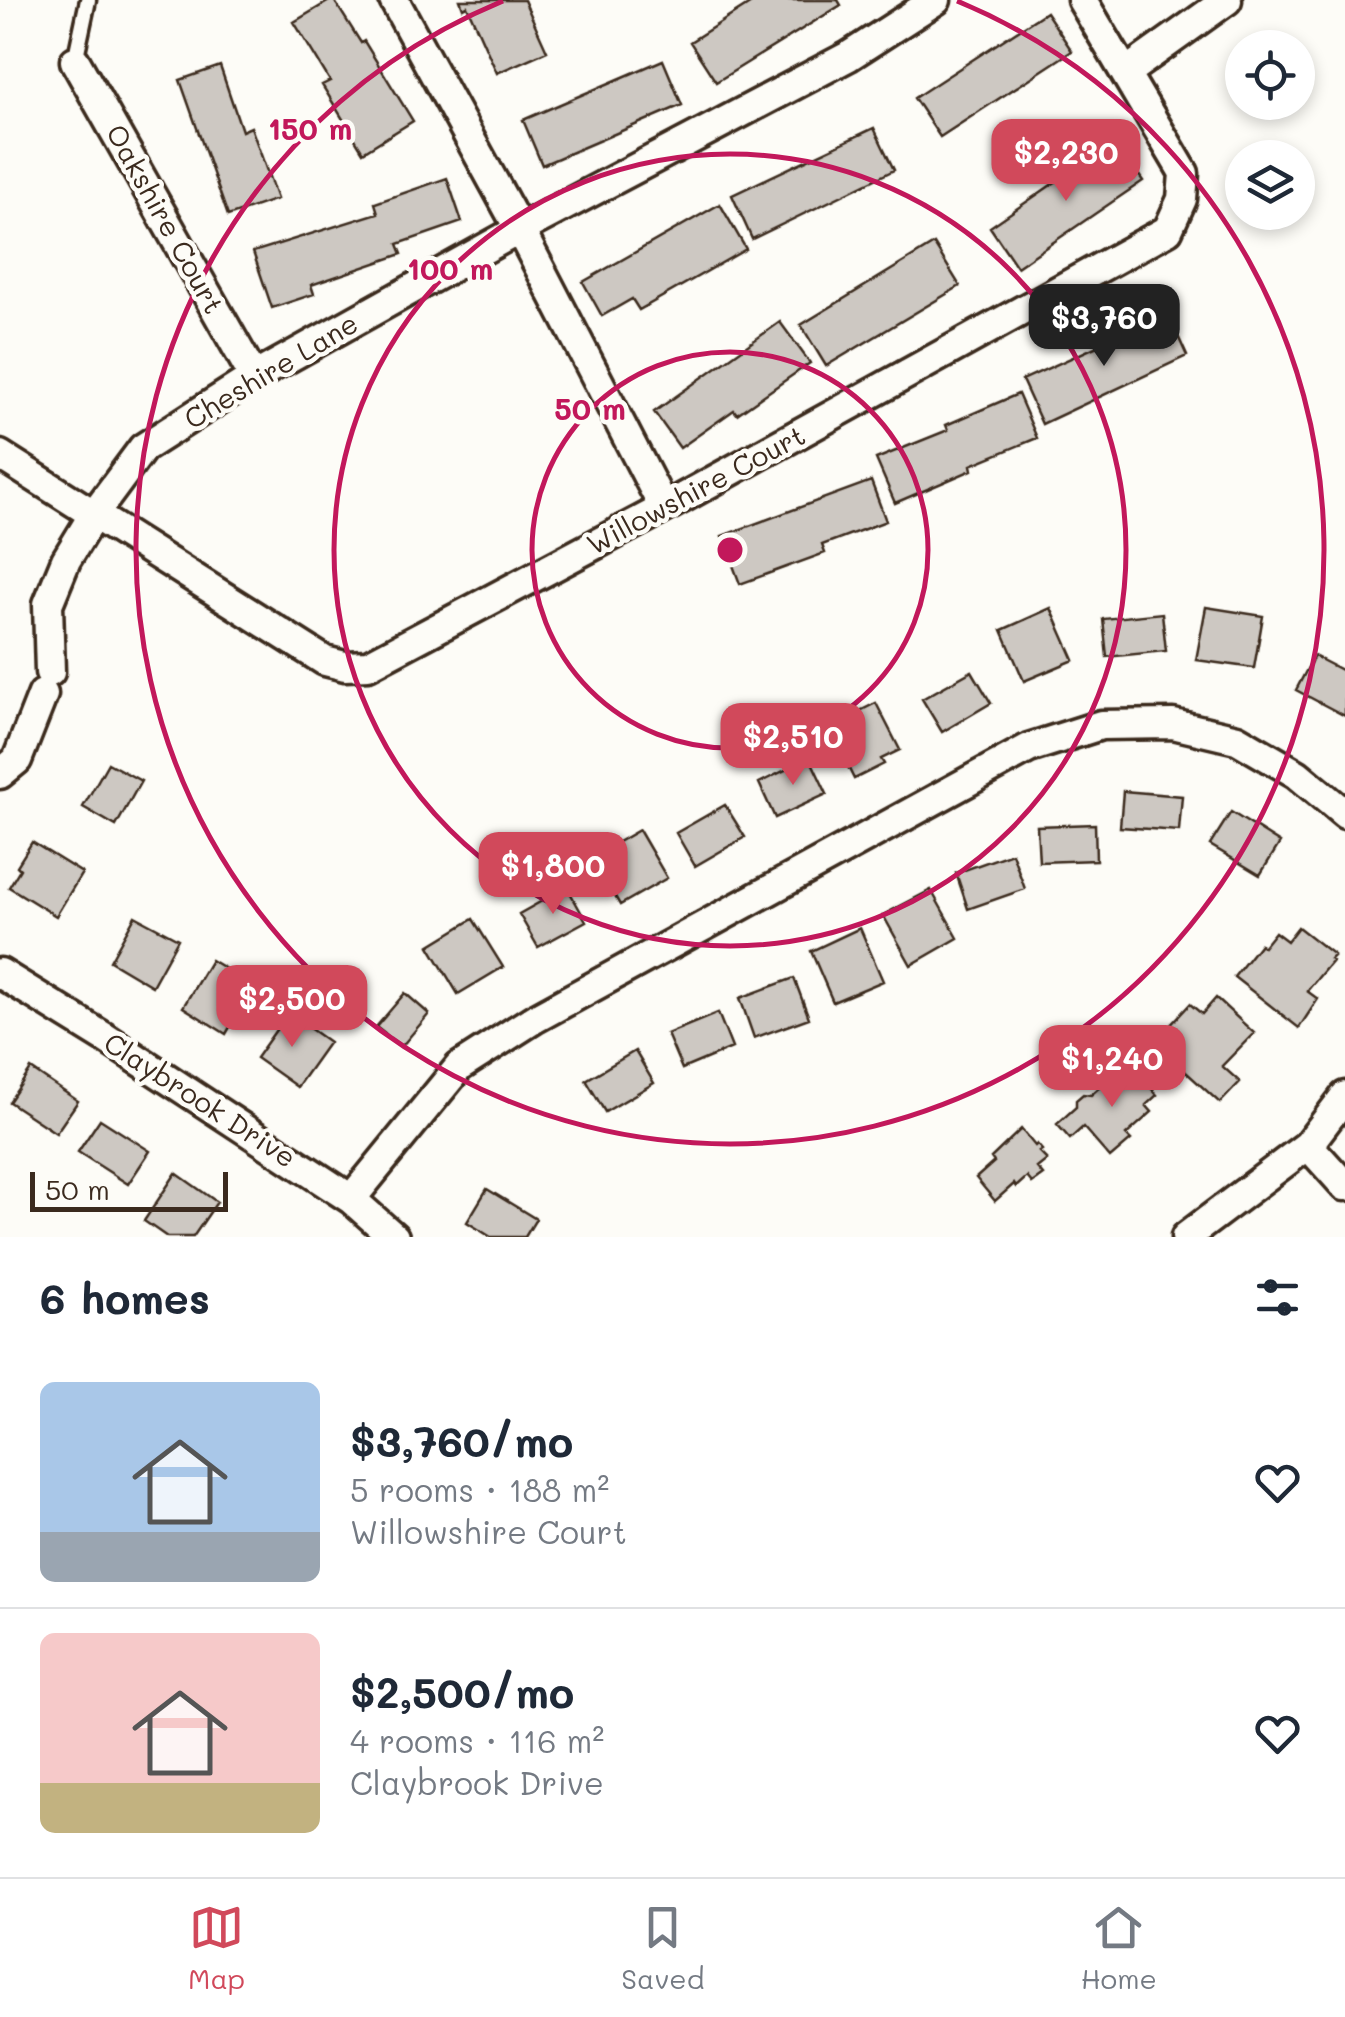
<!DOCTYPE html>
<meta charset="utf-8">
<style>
:root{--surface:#fff;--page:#f2f2f3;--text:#1f2937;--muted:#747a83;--line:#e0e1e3;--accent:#d1495b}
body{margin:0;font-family:Mali,sans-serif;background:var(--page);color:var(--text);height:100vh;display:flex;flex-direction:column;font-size:38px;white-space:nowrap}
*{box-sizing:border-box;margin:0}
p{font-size:32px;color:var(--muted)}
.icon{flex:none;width:55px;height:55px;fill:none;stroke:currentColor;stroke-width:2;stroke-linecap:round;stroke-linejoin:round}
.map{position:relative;height:1237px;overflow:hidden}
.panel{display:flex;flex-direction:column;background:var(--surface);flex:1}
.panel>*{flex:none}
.controls{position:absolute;left:1225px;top:30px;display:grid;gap:20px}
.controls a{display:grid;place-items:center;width:90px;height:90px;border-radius:50%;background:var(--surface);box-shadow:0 5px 15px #0003;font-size:50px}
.scale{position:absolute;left:30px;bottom:25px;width:198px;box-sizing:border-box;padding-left:10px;border:5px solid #3b2a1e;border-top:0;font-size:28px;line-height:35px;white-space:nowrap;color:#3b2a1e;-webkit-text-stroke:8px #fdfcf7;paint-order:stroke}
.price{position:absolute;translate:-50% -85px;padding:0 22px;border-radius:20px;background:var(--accent);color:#fff;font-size:32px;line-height:65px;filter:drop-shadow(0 2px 5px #0008)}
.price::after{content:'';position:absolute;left:50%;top:60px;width:30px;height:22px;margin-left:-15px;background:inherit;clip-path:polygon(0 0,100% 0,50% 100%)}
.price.current{background:#222;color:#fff}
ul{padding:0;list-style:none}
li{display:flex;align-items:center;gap:30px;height:250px;padding:0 40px}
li+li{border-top:2px solid var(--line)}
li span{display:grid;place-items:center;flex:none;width:280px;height:200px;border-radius:15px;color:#555}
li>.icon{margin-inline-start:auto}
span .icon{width:120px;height:120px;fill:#fffc;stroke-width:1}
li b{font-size:42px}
h2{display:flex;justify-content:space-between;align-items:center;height:120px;padding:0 40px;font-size:42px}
.tab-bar{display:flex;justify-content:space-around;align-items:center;height:140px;border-top:2px solid var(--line);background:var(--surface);font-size:28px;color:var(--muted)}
.tab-bar a{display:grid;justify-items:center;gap:5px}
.tab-bar .current{color:var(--accent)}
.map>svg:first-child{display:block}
.building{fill:#cdc8c2;stroke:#3b2a1e;stroke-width:2.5}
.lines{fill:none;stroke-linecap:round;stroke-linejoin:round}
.lane-casing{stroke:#3b2a1e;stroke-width:21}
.street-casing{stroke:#3b2a1e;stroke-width:35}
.lane{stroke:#fdfcf7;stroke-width:14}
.street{stroke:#fdfcf7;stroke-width:28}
.ring{fill:none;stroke:#c2185b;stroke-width:5}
.labels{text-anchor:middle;stroke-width:9;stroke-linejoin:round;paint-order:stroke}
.street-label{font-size:28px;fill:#3b2a1e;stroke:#fdfcf7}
.centre{fill:#c2185b;stroke:#fdfcf7;stroke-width:5}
.ring-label{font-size:30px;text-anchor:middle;font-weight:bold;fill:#c2185b;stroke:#fdfcf7;stroke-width:9;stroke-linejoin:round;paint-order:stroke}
</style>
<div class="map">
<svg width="1345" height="1237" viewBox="0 0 1345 1237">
<rect width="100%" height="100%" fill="#fdfcf7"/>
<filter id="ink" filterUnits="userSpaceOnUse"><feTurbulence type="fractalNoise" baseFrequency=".01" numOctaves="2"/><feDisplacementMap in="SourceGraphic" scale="20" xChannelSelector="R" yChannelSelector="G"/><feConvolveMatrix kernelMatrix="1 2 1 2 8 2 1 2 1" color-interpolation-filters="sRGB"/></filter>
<g filter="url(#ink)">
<!-- building -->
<path class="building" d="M331,0H334L361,43L364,41L413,121L363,152L322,85L330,81L294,22Z
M460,0H524L547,51L497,73L467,6L463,8Z
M756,0H838L841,5L716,82L690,42Z
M1046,12L1072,51L940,137L914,98Z
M663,60L682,105L542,165L523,120Z
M220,66L242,131L251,127L277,199L228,216L180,80Z
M874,128L894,170L752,239L732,195Z
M1115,141L1143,181L1017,267L990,227Z
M447,178L462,222L398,244L402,254L311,285L314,294L272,308L253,252L378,213L375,203Z
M720,204L746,249L639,310L632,299L602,316L583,282Z
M934,244L960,286L826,366L801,325Z
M1168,314L1187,356L1042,424L1022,380Z
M780,322L810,363L737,414L734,410L680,448L654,412Z
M1018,394L1037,438L971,465L972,470L895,503L876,459L948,430L946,425Z
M871,481L886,521L822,545L825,553L740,584L722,536Z
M1206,607L1263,616L1254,668L1196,660Z
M1051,608L1074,660L1024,681L1002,630Z
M1162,613L1166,651L1107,657L1103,619Z
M1314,656L1345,672V716L1296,690Z
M972,671L991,703L942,732L922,699Z
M876,703L900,750L881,759L884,764L854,779L828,727Z
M810,758L827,794L775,818L759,783Z
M108,763L141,781L116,826L83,807Z
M1123,791L1182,796L1179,831L1120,827Z
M725,805L745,837L695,866L676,833Z
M1231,812L1280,843L1260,875L1210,845Z
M1095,824L1096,860L1039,862L1037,826Z
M639,830L667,878L620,905L592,857Z
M32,842L82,873L56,916L9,887L20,869L17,866Z
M1012,853L1025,889L968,909L956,873Z
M567,887L586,921L538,947L519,914Z
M931,890L958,938L911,965L883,915Z
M135,916L178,939L152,986L110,961Z
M473,919L503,967L458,994L429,946Z
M1298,927L1334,955L1330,959L1332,961L1307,991L1318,999L1299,1028L1234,977L1260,944L1263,947L1275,932L1287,941Z
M860,928L883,981L833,1002L811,951Z
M211,960L254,986L226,1034L183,1007Z
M794,978L809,1018L754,1038L740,998Z
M405,993L429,1014L401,1047L376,1027Z
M1216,998L1254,1033L1222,1066L1240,1082L1220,1103L1165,1053L1177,1040L1166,1030L1190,1004L1202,1014Z
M288,1013L329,1042L297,1087L256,1058Z
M718,1013L732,1048L682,1069L667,1034Z
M635,1051L654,1083L605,1112L586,1080Z
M1118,1062H1124L1127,1066L1130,1064L1157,1095L1146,1105L1152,1112L1126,1135L1131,1140L1110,1158L1083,1127L1070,1139L1057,1124L1076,1107V1100L1083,1094L1091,1095L1114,1074L1112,1066Z
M31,1069L78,1101L56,1133L9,1102Z
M100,1119L150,1151L128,1184L78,1152Z
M1021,1129L1035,1146L1037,1144L1042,1150L1039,1152L1047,1160L1037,1168L1043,1175L1032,1183L1027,1177L1016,1187L1014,1184L995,1201L976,1178L994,1162L991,1158Z
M176,1173L217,1202L193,1237H167L144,1221Z
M487,1189L536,1219L525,1237H491L467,1222Z"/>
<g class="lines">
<defs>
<path id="lane" d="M75,61L88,0"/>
<path id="street" d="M394,0L520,230L664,508
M75,61L254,377
M1125,73L1227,0
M0,455L325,661L345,666L368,665L664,508L1168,230L1182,199L1184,173L1082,0
M50,672L48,604L66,560L94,514L143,448L254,377L511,234L849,56L936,0
M0,774L17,760L43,694
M0,973L107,1039L351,1199L394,1237
M1308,1145L1345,1186
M351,1199L459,1067L534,1019L1029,748L1101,725L1173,724L1237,739L1297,774L1345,814
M1186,1237L1308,1145L1345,1096"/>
</defs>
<!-- lane casing -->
<use href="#lane" class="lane-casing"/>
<!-- street casing -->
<use href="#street" class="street-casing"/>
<!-- lane -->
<use href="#lane" class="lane"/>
<!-- street -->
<use href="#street" class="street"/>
</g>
</g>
<!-- distance rings -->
<g class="ring">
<circle cx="730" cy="550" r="198"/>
<circle cx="730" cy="550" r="396"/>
<path d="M957 1A594 594 0 1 1 503 1"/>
</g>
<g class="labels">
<!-- street labels -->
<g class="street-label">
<text transform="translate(165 219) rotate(61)" y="10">Oakshire Court</text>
<text transform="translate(271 371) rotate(-31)" y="10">Cheshire Lane</text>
<text transform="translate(696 490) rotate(-28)" y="10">Willowshire Court</text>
<text transform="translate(200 1100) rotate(33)" y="10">Claybrook Drive</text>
</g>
</g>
<circle cx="730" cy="550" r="15" class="centre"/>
<g class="ring-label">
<text x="310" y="140">150 m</text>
<text x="450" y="280">100 m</text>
<text x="590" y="420">50 m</text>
</g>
</svg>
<div class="controls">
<a><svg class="icon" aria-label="locate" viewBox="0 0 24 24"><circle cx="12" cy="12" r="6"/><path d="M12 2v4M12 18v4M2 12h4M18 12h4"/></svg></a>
<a><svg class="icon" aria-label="layers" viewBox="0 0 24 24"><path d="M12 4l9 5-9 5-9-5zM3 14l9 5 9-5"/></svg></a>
</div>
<div class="scale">50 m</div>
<b class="price" style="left:1066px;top:204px">$2,230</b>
<b class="price current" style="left:1104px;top:369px">$3,760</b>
<b class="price" style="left:793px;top:788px">$2,510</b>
<b class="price" style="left:553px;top:917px">$1,800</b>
<b class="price" style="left:292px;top:1050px">$2,500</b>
<b class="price" style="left:1112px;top:1110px">$1,240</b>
</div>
<section class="panel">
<h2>6 homes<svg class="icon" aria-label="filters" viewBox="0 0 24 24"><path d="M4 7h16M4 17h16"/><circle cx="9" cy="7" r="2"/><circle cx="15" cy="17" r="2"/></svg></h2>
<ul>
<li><span style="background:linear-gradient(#a9c7e8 75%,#9aa5b1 0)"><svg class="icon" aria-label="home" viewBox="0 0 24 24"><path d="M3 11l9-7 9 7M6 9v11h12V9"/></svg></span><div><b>$3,760/mo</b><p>5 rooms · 188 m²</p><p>Willowshire Court</p></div><svg class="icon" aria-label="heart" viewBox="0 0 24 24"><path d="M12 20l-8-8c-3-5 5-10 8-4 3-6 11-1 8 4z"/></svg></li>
<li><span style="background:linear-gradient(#f6c9c9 75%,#c2b280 0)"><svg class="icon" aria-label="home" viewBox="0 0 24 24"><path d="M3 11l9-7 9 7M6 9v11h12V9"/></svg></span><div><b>$2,500/mo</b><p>4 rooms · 116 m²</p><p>Claybrook Drive</p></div><svg class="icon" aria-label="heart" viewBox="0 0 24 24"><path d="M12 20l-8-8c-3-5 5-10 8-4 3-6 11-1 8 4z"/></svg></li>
</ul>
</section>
<nav class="tab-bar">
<a class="current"><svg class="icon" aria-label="map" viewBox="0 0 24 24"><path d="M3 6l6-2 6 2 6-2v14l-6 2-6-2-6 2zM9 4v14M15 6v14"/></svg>Map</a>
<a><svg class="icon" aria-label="saved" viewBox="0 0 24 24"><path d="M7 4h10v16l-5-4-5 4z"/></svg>Saved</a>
<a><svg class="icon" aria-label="home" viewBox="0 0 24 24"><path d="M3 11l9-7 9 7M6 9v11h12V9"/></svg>Home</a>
</nav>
